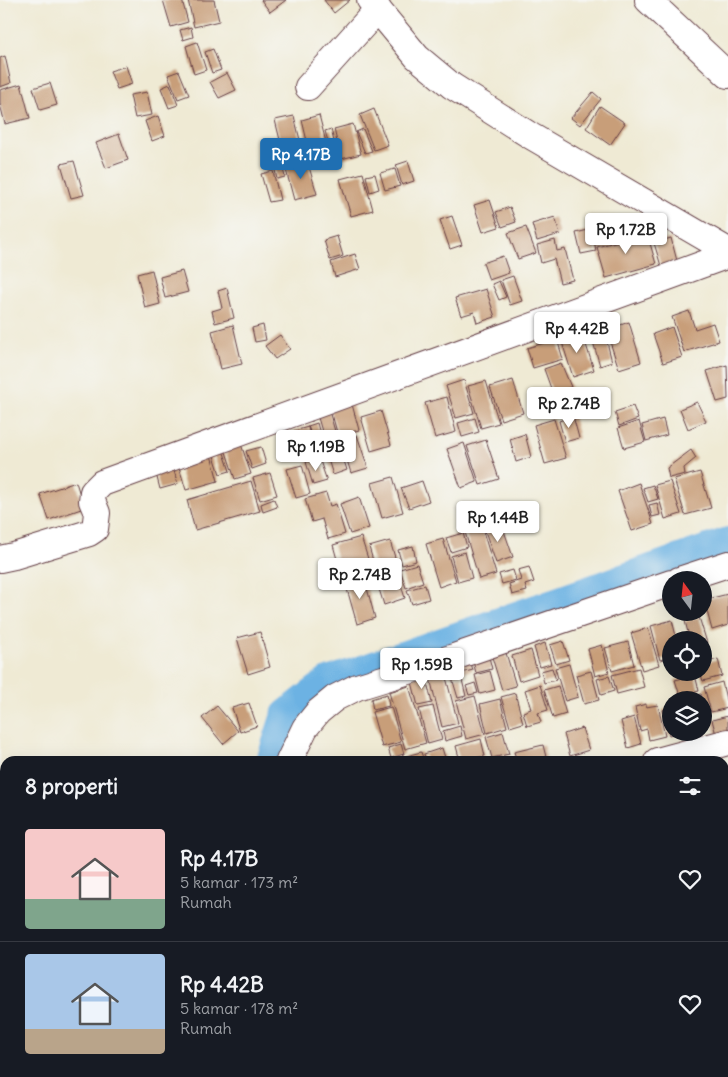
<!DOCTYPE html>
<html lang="id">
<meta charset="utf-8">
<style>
:root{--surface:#171b24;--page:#242831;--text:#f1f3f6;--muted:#9ea1a6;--line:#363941;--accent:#1f6fb2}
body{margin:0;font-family:Delius,sans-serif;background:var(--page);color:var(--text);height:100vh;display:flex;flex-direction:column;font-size:19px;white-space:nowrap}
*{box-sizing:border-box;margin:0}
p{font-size:16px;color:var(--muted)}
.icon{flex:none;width:28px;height:28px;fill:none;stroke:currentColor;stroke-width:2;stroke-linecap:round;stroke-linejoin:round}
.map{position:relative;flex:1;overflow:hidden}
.panel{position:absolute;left:0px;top:756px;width:729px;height:321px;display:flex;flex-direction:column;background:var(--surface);border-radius:15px 15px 0 0;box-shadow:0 5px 20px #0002}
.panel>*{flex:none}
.needle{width:32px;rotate:345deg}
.controls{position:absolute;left:662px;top:571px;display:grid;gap:10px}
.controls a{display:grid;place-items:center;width:50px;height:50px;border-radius:50%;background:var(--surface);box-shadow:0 5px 20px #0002;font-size:25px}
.price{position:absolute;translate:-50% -42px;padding:0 11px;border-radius:5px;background:#fff;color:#222;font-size:16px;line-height:32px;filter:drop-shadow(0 1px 2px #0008)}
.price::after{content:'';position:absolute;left:50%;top:30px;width:15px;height:11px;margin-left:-8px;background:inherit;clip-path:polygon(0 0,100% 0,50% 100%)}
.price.on{background:var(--accent);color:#fff}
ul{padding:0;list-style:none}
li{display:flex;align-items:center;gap:15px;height:125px;padding:0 25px}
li+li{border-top:1px solid var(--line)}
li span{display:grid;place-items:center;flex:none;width:140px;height:100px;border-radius:5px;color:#555}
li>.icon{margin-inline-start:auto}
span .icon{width:60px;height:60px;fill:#fffc;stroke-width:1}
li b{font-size:21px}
h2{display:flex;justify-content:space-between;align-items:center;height:60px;padding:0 25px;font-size:21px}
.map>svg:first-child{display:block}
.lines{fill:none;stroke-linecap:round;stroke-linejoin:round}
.river{stroke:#6cb2e3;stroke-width:32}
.building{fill:#c89e79}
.minor-casing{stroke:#633d44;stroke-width:28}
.minor{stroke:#fff;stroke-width:26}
</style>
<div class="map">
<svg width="728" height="1077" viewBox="0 0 728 1077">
<rect width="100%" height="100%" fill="#f6f6f2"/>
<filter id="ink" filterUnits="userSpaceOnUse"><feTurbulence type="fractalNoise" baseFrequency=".02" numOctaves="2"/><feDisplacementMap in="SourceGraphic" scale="10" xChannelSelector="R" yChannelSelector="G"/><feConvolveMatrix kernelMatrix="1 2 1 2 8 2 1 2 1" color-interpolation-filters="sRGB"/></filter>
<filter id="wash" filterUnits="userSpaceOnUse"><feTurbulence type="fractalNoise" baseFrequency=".0096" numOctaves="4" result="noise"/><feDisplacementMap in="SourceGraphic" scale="20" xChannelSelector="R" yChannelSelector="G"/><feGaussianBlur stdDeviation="1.12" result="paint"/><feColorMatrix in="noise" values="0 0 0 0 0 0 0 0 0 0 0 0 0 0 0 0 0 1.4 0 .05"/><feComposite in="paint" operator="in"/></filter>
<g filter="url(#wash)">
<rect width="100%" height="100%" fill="#efead4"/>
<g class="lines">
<!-- river -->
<path class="river" d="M272,761L287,715L328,683L728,543
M198,1077L199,1072"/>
</g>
<g id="blocks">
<!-- building -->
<path class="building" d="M163,0H182L188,22L171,27Z
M188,0H214L219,21L194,27Z
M261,0H286L270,12Z
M324,0H350L334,13Z
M191,27L193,37L183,40L180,30Z
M197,42L206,70L194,74L186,46Z
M213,49L221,70L212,73L205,52Z
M5,56L11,83L0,87V58Z
M126,66L132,84L117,89L110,71Z
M179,71L189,95L178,99L168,75Z
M227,73L236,90L219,98L210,82Z
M50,83L57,105L40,110L33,88Z
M21,84L30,118L5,124L0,104V90Z
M170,84L178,105L169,108L161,88Z
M147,92L152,115L135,118L130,95Z
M593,92L601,99L580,125L571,118Z
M600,106L625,123L610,145L586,128Z
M374,109L388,145L374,150L360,115Z
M319,115L329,154L311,158L302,120Z
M158,116L165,136L152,141L145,121Z
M294,116L302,148L283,152L275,120Z
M353,124L361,154L341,159L334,129Z
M331,129L337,154L332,155L325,131Z
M363,129L372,151L365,153L356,132Z
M119,134L128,160L106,168L96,143Z
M307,160L317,194L294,200L285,166Z
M74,161L84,195L71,198L61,164Z
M408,161L414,181L402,185L396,165Z
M282,165L285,177L277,179L274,166Z
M395,169L400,186L385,190L380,173Z
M273,171L280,200L269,202L261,174Z
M363,173L373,210L351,216L340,179Z
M375,174L379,189L370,192L366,176Z
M490,200L499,227L483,232L474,205Z
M510,207L516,222L502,227L496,212Z
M452,216L462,245L450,249L440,220Z
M555,217L560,234L537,241L532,224Z
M526,227L536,253L518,259L508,233Z
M592,229L596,251L581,254L576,233Z
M647,233L656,264L606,278L597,247Z
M337,236L343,256L330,260L324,240Z
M671,238L677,261L661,266L654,243Z
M555,240L557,251L565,249L573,280L560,283L554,259L541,263L537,245Z
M355,254L360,269L335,277L331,262Z
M503,256L509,273L489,280L483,263Z
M152,270L160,304L145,308L137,274Z
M182,271L188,292L165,298L160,277Z
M513,276L522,301L510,305L501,280Z
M499,281L506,297L499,300L492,284Z
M227,288L234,318L215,323L212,311L222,308L218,291Z
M486,289L495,317L477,323L474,312L461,316L455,298Z
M689,311L695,329L713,323L719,341L684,352L672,317Z
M629,322L641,362L619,369L606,330Z
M233,325L242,364L221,369L212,331Z
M263,325L266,340L255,342L252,328Z
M672,327L682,357L663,363L653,334Z
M582,332L594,370L573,377L561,339Z
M605,334L612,362L600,366L592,338Z
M280,335L290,349L275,359L265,346Z
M557,339L563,359L533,368L527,348Z
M561,363L571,387L553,394L544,369Z
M727,365L728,399L717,402L707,371Z
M464,380L474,413L456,418L446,386Z
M513,380L523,413L501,420L490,387Z
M486,381L499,423L481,428L468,386Z
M350,397L359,430L338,436L329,403Z
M447,397L456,432L435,438L425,403Z
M697,402L706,421L688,429L680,409Z
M633,406L638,419L619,426L615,412Z
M329,411L337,438L325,442L317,414Z
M381,411L391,445L371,451L361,417Z
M573,416L579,438L565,442L559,421Z
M475,418L479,432L462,437L458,423Z
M554,419L566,458L545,464L534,425Z
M663,419L667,435L646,441L642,425Z
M639,421L645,442L624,448L618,428Z
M317,423L322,441L314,444L308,426Z
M308,427L314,452L300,456L294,431Z
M525,434L531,457L516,462L510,439Z
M357,435L368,468L351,473L341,441Z
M486,440L499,479L480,485L467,446Z
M338,442L347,470L333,475L324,447Z
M464,443L477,482L461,488L447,449Z
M241,444L251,474L235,479L225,449Z
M261,447L266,464L252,469L246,451Z
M223,450L230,471L220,474L213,453Z
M691,450L696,458L684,468L685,474L669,478L667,468Z
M211,455L218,481L186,490L178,464Z
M319,458L327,481L313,485L306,462Z
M171,461L178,484L160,489L154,466Z
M302,465L310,494L296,498L287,469Z
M700,472L711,508L685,515L674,479Z
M270,473L277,495L260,500L253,478Z
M393,477L403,512L382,518L372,483Z
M251,481L260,511L195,530L187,500Z
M422,481L429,501L409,508L401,488Z
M670,481L681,514L665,519L655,485Z
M76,482L84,508L49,520L40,494Z
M639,483L653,524L632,531L618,491Z
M653,485L658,499L648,502L643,488Z
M326,493L330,506L336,504L345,534L328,539L322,519L312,522L305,499Z
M359,497L369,528L350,534L340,504Z
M274,499L277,507L263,512L261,504Z
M657,503L660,515L652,517L649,505Z
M501,522L513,557L496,563L484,528Z
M482,528L496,574L479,579L465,532Z
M463,533L467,547L451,552L446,538Z
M361,537L370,565L341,574L333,545Z
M443,539L456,581L439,587L426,544Z
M390,541L397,564L376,571L369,547Z
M413,546L416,561L402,565L398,550Z
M465,552L472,578L458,582L451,556Z
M417,564L423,582L406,588L400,569Z
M529,567L534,582L525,585L527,591L512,595L509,584L521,580L518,570Z
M396,569L405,598L384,605L375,576Z
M513,570L516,580L502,584L499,574Z
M364,577L375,618L357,624L345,582Z
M425,585L429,599L412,604L407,590Z
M728,594V625L712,630L704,600Z
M699,617L707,643H704V640H690L685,621Z
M672,620L677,640H671V657L660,660L651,626Z
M648,628L659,665L642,670L631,633Z
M260,632L270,667L248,674L237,638Z
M563,641L569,660L556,664L550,645Z
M628,642L634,665L612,671L605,648Z
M545,643L551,664L540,667L534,647Z
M602,645L609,672L595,676L588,649Z
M531,650L538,675L519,681L512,656Z
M488,653L492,669L476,673L472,657Z
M506,653L516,686L502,690L492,657Z
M469,657L473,670L450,676L447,663Z
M718,659L722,676L703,681L700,672H704V663Z
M569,664L578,697L565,701L555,668Z
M443,666L458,723L442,727L428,670Z
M552,668L556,680L544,683L541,671Z
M639,668L644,687L617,694L612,675Z
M490,671L495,690L480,694L475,675Z
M591,671L599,700L584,704L576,675Z
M425,674L432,703L418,706L411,678Z
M695,675L699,691L680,696L675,680Z
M461,676L466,696L458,698L452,678Z
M609,676L614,691L601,695L597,679Z
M722,682L728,708L711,712L704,687Z
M475,683L478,693L469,695L466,686Z
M540,685L548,710L538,713L541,722L527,726L523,712L531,709L525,690Z
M409,686L426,743L405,749L389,692Z
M558,686L566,714L553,718L544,690Z
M515,693L523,723L510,727L501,697Z
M387,694L389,706L373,710L371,699Z
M701,694L703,700H685L684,698Z
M475,696L485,734L466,739L456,701Z
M500,699L507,727L487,733L480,704Z
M249,703L257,726L240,732L232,708Z
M646,704V707L658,705L665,736L649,740L647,729L640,731L635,707Z
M217,706L238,731L223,744L202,718Z
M433,706L442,740L428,744L419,709Z
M704,706L708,721L704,723Z
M391,707L401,742L382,747L372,712Z
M671,708V732L675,733L669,735L663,710Z
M728,716V735L717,738L712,720Z
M634,717L641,744L628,748L621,721Z
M460,726L462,736L445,741L443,731Z
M582,728L589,750L570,756L564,734Z
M503,732L509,754L492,758L486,737Z
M481,739L485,756L460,761L456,746Z
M401,744L404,754L391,758L388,748Z
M543,745L547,761H517L514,752Z
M442,748L446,761H426L424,754Z
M421,752L424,761H408L406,756Z
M153,1072H181L184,1077H148V1076Z"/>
</g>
</g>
<g filter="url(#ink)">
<use href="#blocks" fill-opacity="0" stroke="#633d44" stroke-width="1"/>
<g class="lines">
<defs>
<path id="minor" d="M370,0L417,57L452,86L531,136L728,251
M648,0L728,75
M308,87L378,9
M0,559L14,556L89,533L95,529L97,513L92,501L93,492L102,483L728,255
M679,580L728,564
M289,761L305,728L318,712L335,698L357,687L454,657L671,583
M657,761L728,742
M223,1077L224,1072"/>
</defs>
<!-- minor casing -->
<use href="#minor" class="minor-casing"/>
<!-- minor -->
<use href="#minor" class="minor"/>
</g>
</g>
</svg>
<div class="controls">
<a><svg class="needle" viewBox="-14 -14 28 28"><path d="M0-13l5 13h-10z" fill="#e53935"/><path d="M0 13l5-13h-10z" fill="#9ea1a6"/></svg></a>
<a><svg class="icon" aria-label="locate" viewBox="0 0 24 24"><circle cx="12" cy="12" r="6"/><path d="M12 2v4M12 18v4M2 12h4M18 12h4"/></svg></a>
<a><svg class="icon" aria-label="layers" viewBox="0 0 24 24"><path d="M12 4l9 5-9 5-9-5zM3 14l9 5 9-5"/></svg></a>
</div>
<b class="price on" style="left:301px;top:180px">Rp 4.17B</b>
<b class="price" style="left:626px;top:255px">Rp 1.72B</b>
<b class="price" style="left:577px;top:354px">Rp 4.42B</b>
<b class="price" style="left:569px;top:429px">Rp 2.74B</b>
<b class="price" style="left:316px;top:472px">Rp 1.19B</b>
<b class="price" style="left:498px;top:543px">Rp 1.44B</b>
<b class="price" style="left:360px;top:600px">Rp 2.74B</b>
<b class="price" style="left:422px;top:690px">Rp 1.59B</b>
<section class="panel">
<h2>8 properti<svg class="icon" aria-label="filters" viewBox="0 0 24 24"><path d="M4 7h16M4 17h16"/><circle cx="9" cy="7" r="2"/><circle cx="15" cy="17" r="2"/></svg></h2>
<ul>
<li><span style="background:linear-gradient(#f6c9c9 70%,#7fa58c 0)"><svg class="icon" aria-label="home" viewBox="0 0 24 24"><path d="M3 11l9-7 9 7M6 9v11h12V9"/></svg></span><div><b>Rp 4.17B</b><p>5 kamar · 173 m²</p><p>Rumah</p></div><svg class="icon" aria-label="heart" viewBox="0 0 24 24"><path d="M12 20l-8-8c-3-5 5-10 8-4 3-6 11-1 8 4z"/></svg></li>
<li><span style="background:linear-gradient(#a9c7e8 75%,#b9a48a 0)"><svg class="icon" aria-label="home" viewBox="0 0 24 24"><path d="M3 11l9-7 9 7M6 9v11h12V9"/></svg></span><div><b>Rp 4.42B</b><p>5 kamar · 178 m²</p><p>Rumah</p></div><svg class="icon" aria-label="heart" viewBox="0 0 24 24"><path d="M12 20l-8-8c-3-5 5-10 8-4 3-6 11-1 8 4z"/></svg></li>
</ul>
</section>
</div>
